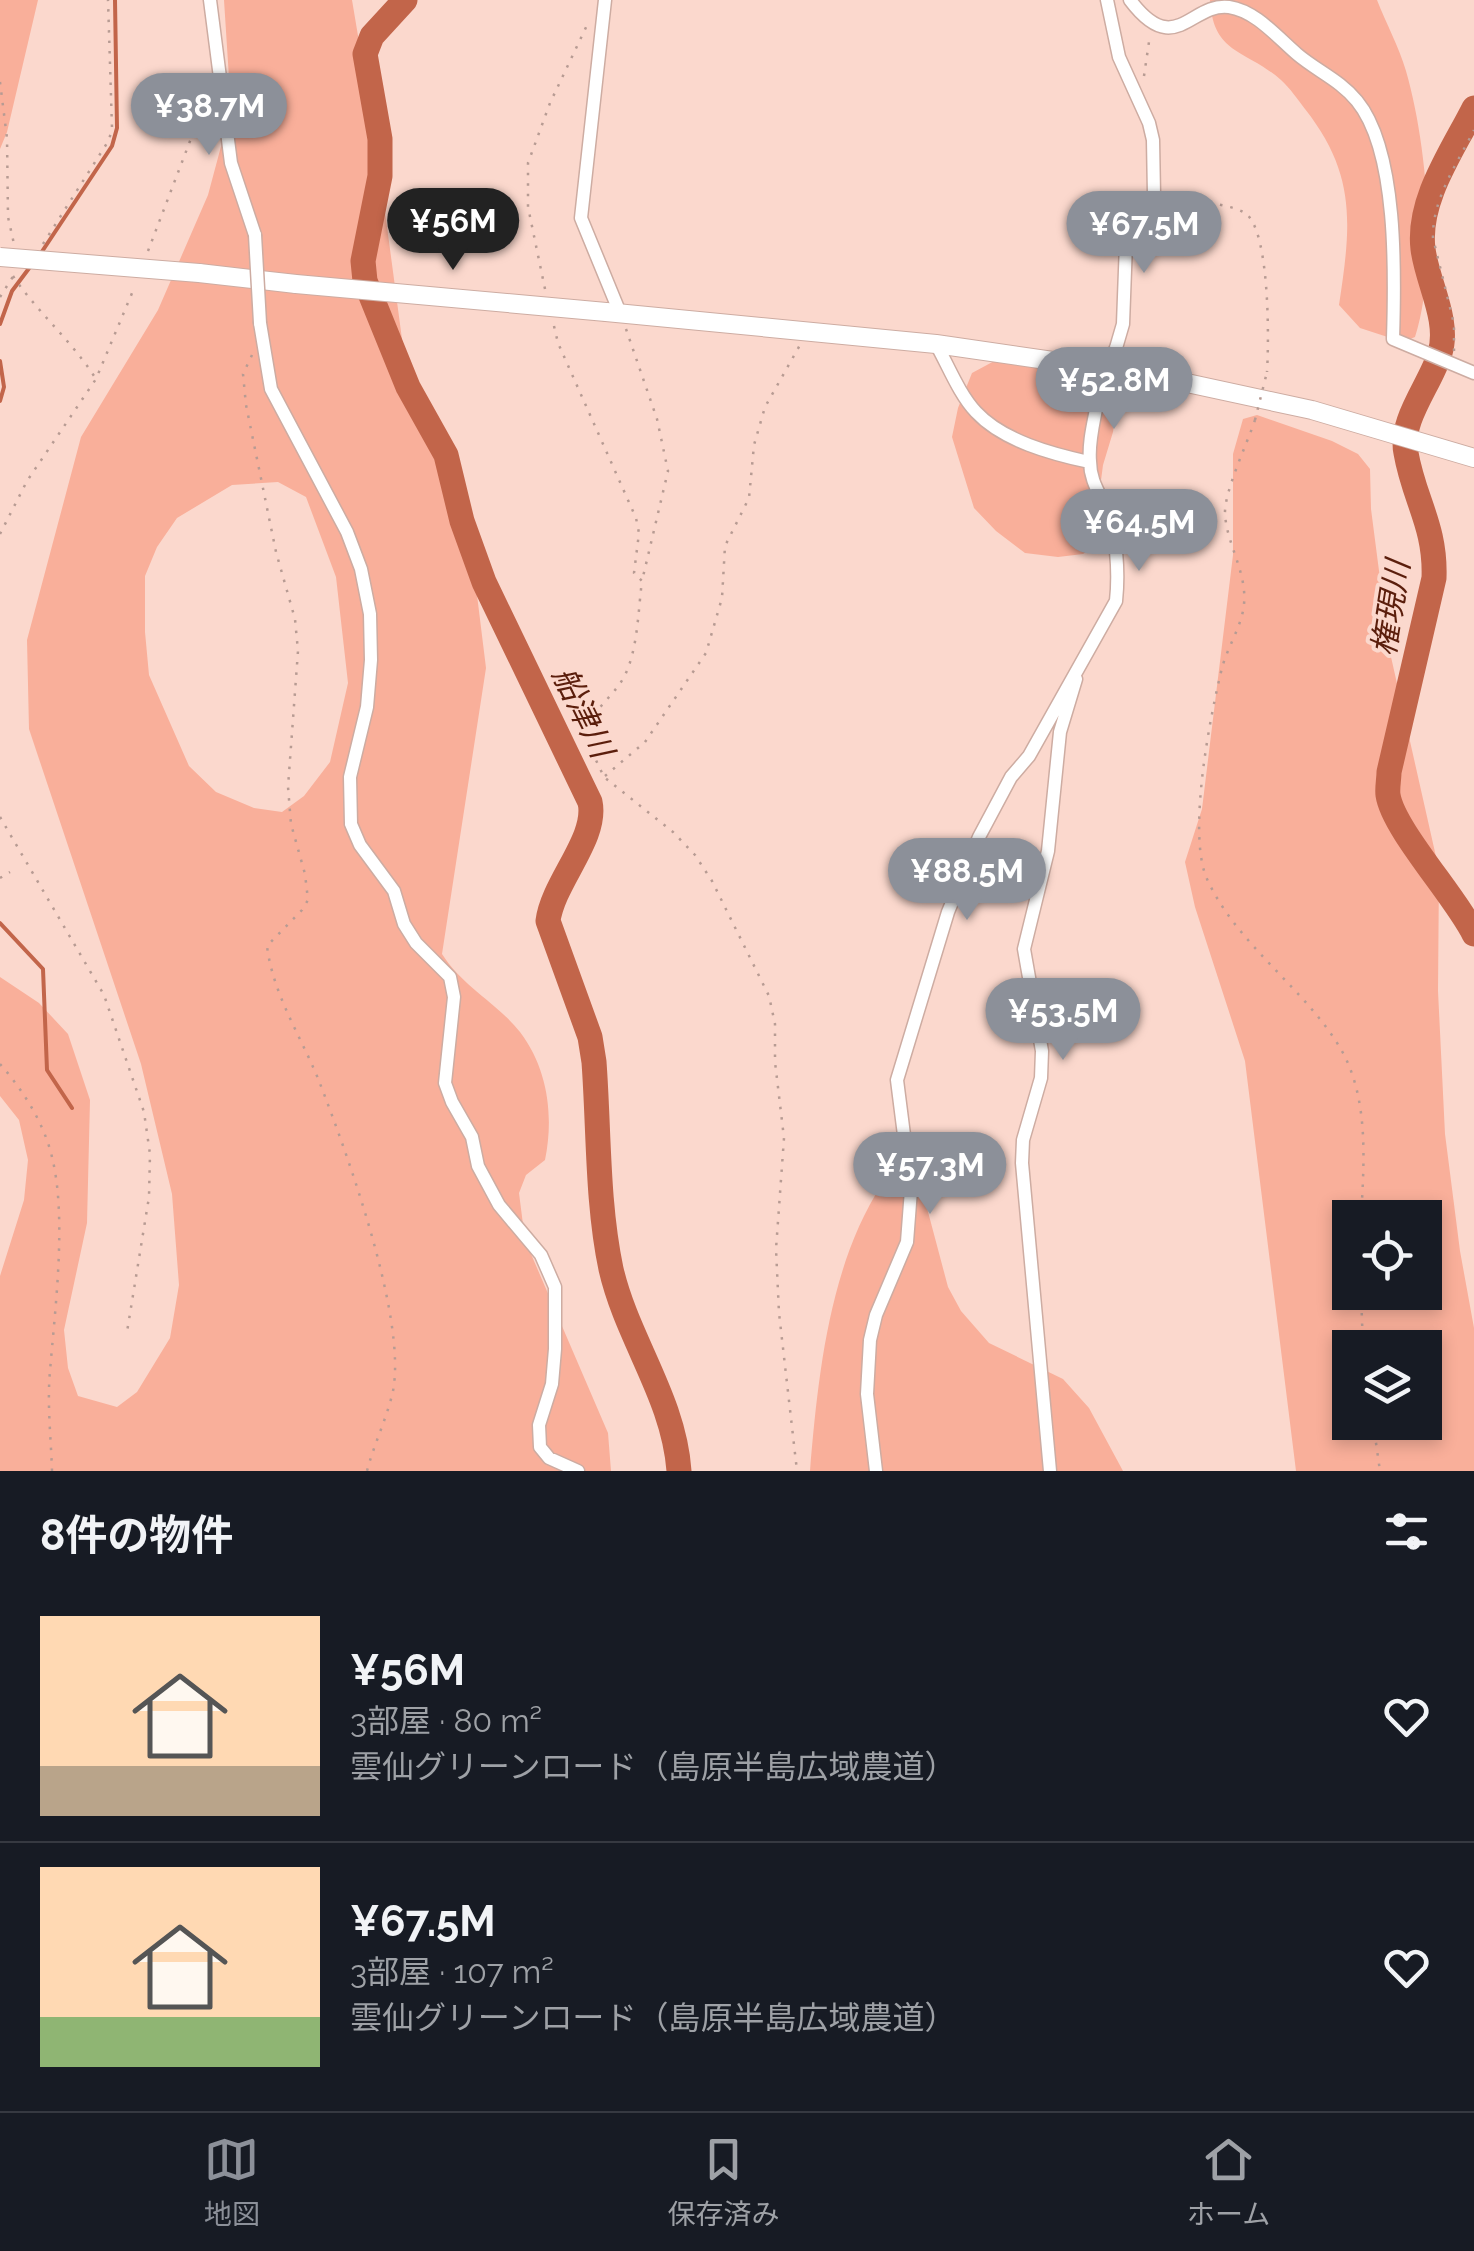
<!DOCTYPE html>
<html lang="ja">
<meta charset="utf-8">
<style>
:root{--surface:#171b24;--page:#20242c;--text:#f1f3f6;--muted:#9ea1a6;--line:#363941;--accent:#8c9099}
body{margin:0;font-family:Raleway,"Noto Sans JP",sans-serif;background:var(--page);color:var(--text);height:100vh;display:flex;flex-direction:column;font-size:38px;white-space:nowrap}
*{box-sizing:border-box;margin:0}
p{font-size:32px;color:var(--muted)}
.icon{flex:none;width:55px;height:55px;fill:none;stroke:currentColor;stroke-width:2;stroke-linecap:round;stroke-linejoin:round}
.map{position:relative;height:1471px;overflow:hidden}
.panel{display:flex;flex-direction:column;background:var(--surface);flex:1}
.panel>*{flex:none}
.buttons{position:absolute;left:1332px;top:1200px;display:grid;gap:20px}
.buttons a{display:grid;place-items:center;width:110px;height:110px;border-radius:0px;background:var(--surface);box-shadow:0 5px 15px #0003;font-size:50px}
.price{position:absolute;translate:-50% -85px;padding:0 22px;border-radius:35px;background:var(--accent);color:#fff;font-size:32px;line-height:65px;filter:drop-shadow(0 2px 5px #0008)}
.price::after{content:'';position:absolute;left:50%;top:60px;width:30px;height:22px;margin-left:-15px;background:inherit;clip-path:polygon(0 0,100% 0,50% 100%)}
.price.active{background:#222;color:#fff}
ul{padding:0;list-style:none}
li{display:flex;align-items:center;gap:30px;height:250px;padding:0 40px}
li+li{border-top:2px solid var(--line)}
li span{display:grid;place-items:center;flex:none;width:280px;height:200px;border-radius:0px;color:#555}
li>.icon{margin-inline-start:auto}
span .icon{width:120px;height:120px;fill:#fffc;stroke-width:1}
li b{font-size:42px}
h2{display:flex;justify-content:space-between;align-items:center;height:120px;padding:0 40px;font-size:42px}
.tabs{display:flex;justify-content:space-around;align-items:center;height:140px;border-top:2px solid var(--line);background:var(--surface);font-size:28px;color:var(--muted)}
.tabs a{display:grid;justify-items:center;gap:5px}
.tabs .active{color:var(--accent)}
.map>svg:first-child{display:block}
.green{fill:#f9af9a;fill-rule:evenodd}
.lines{fill:none;stroke-linecap:round;stroke-linejoin:round}
.stream{stroke:#c2654a;stroke-width:4}
.river{stroke:#c2654a;stroke-width:25}
.street-casing{stroke:#cdaca2;stroke-width:15}
.secondary-casing{stroke:#cdaca2;stroke-width:20}
.path{stroke:#b79b93;stroke-width:2.5;stroke-dasharray:2.5 8;stroke-linecap:butt}
.street{stroke:#fff;stroke-width:12}
.secondary{stroke:#fff;stroke-width:18}
.street-bridge-casing{stroke:#cdaca2;stroke-width:15;stroke-linecap:butt}
.secondary-bridge-casing{stroke:#cdaca2;stroke-width:20;stroke-linecap:butt}
.path-bridge{stroke:#b79b93;stroke-width:2.5;stroke-dasharray:2.5 8;stroke-linecap:butt}
.street-bridge{stroke:#fff;stroke-width:12}
.secondary-bridge{stroke:#fff;stroke-width:18}
.labels{text-anchor:middle;stroke-width:8;stroke-linejoin:round;paint-order:stroke}
.water-label{font-size:32px;font-style:italic;fill:#5b1e0c;stroke:#fbd8cd}
</style>
<div class="map">
<svg width="1474" height="1471" viewBox="0 0 1474 1471">
<rect width="100%" height="100%" fill="#fbd8cd"/>
<!-- green -->
<path class="green" d="M0,0H38L7,132L0,149Z
M224,0H352L375,137L404,354L477,595L486,668L442,954C462,986 497,1003 520,1032C548,1069 554,1116 545,1160L526,1175L519,1193L525,1240L608,1433L611,1471H0V1276L24,1200L28,1160L19,1120L0,1096V977L39,1003L68,1034L90,1100L87,1223L64,1330L68,1368L78,1396L117,1407L137,1392L170,1338L179,1285L172,1194L141,1064L29,729L27,640L81,437L158,310L208,195L231,109ZM278,482L306,497L336,577L348,683L330,762L304,796L282,812L254,808L216,792L189,766L149,675L145,632V576L157,547L177,518L232,485Z
M1210,0H1377C1386,23 1399,47 1406,71C1427,144 1438,265 1415,337L1403,342L1360,328L1339,305C1351,226 1357,175 1305,109C1298,100 1290,88 1281,80C1246,49 1213,55 1210,0Z
M998,359L1109,368L1120,383L1113,432L1103,465L1100,488L1114,521L1106,539L1083,554L1058,557L1025,553L996,531L974,508L952,437L958,408L972,373Z
M1257,415L1332,441L1358,454L1370,469L1371,509L1389,648L1439,870L1438,991L1445,1134L1460,1251L1474,1328V1471H1296L1245,1061L1195,907L1185,862L1202,809L1233,555V454L1243,419ZM1350,1218H1425V1292H1350ZM1350,1348H1425V1422H1350Z
M898,1183L912,1186L927,1208L948,1287L961,1311L989,1343L1063,1379L1089,1408L1123,1471H810C818,1376 829,1266 882,1184Z"/>
<g class="lines">
<!-- stream -->
<path class="stream" d="M39,256L112,146L117,128L115,0
M0,324L12,291L30,267
M0,361L4,387L0,401
M0,923L43,969L47,1070L72,1108"/>
<!-- river -->
<path class="river" d="M405,0L372,36L365,54L380,139V176L363,261L365,281L408,387L446,455L462,521L484,582L590,802C598,838 553,882 548,921L590,1037L594,1062C599,1130 597,1203 611,1269C627,1339 674,1398 679,1471
M1474,108C1453,150 1417,200 1423,249C1427,282 1450,320 1440,353C1431,384 1399,420 1406,453C1414,500 1436,526 1434,578L1389,772C1389,779 1387,788 1388,795C1393,829 1456,897 1474,934"/>
<defs>
<path id="street" d="M210,0L231,163L255,235
M605,0L581,218L620,313
M1107,0L1119,57L1149,123L1153,140L1154,195L1135,221L1126,243L1123,324L1116,348
M1130,0C1175,60 1191,2 1229,7C1256,11 1277,37 1297,54C1317,71 1340,80 1357,101C1398,151 1395,275 1393,339L1474,373
M260,323L271,389L347,532L361,569L370,614L371,660L367,707L350,777L351,824L360,845L394,891L404,924L416,943L450,977L454,997L445,1083L452,1102L472,1137L478,1166L499,1205L541,1255L555,1287V1349L552,1384L539,1425L540,1447L549,1458L578,1471
M936,344C948,365 959,394 976,412C1003,441 1052,454 1089,462
M876,1471L867,1394L870,1340L876,1315L907,1242L911,1190L897,1080L948,912L979,837L1011,777L1029,756L1116,601C1119,573 1117,532 1105,506C1098,491 1090,479 1090,461C1088,440 1095,418 1098,398
M1050,1471L1022,1163L1023,1140L1041,1078L1042,1051L1024,949L1048,851L1060,732L1076,679"/>
<path id="secondary" d="M199,273L296,284
M606,312L936,344L1150,375L1312,410L1474,458"/>
</defs>
<!-- street casing -->
<use href="#street" class="street-casing"/>
<!-- secondary casing -->
<use href="#secondary" class="secondary-casing"/>
<!-- path -->
<path class="path" d="M1144,76L1150,35
M0,82L7,138L8,217L14,244
M1168,197C1188,201 1229,203 1245,213C1270,229 1269,341 1267,372
M43,244L109,140L112,128L108,0
M148,251L208,94
M13,276C38,313 72,341 96,379
M545,289L528,207V163L550,103L589,21
M0,297L14,275
M554,326L558,343L636,518L639,533L634,573L642,581C638,611 638,650 624,677C612,699 590,710 585,737L604,777L673,832L695,855L712,881L769,996L775,1024V1062L784,1138L776,1249L779,1313L797,1471
M626,329L657,419L668,471L642,581
M1454,351V324L1433,238C1432,199 1457,164 1474,130
M252,355L243,374L246,405L276,552L295,619L298,651L288,787L291,824L305,874L308,900L302,910L267,946C273,995 301,1036 319,1081C347,1153 407,1318 393,1391C387,1418 374,1444 367,1471
M1255,420C1247,444 1224,492 1225,514C1227,547 1250,576 1243,611C1239,630 1227,649 1222,668C1210,716 1187,834 1207,879C1238,947 1309,991 1343,1053C1369,1102 1364,1164 1361,1218
M0,534L27,481L96,379L135,286
M605,776L645,742L706,653L722,598L725,546L749,498L754,445L765,407L800,345
M0,817L104,995L144,1112L150,1154L149,1197L127,1332
M0,878L10,872
M0,1064C23,1090 44,1123 52,1157C67,1217 55,1309 50,1371C47,1404 51,1438 52,1471
M1361,1292L1363,1348
M1373,1422L1380,1471"/>
<!-- street -->
<use href="#street" class="street"/>
<!-- secondary -->
<use href="#secondary" class="secondary"/>
<defs>
<path id="street-bridge" d="M255,235L260,323
M1098,398L1116,348"/>
<path id="secondary-bridge" d="M0,257L199,273
M296,284L606,312"/>
</defs>
<!-- street-bridge casing -->
<use href="#street-bridge" class="street-bridge-casing"/>
<!-- secondary-bridge casing -->
<use href="#secondary-bridge" class="secondary-bridge-casing"/>
<!-- path-bridge -->
<path class="path-bridge" d="M1255,420L1267,372"/>
<!-- street-bridge -->
<use href="#street-bridge" class="street-bridge"/>
<!-- secondary-bridge -->
<use href="#secondary-bridge" class="secondary-bridge"/>
</g>
<g class="labels">
<!-- water labels -->
<g class="water-label">
<text transform="translate(1391 608) rotate(-81)" y="11">権現川</text>
<text transform="translate(583 712) rotate(64)" y="11">船津川</text>
</g>
</g>
</svg>
<div class="buttons">
<a><svg class="icon" aria-label="locate" viewBox="0 0 24 24"><circle cx="12" cy="12" r="6"/><path d="M12 2v4M12 18v4M2 12h4M18 12h4"/></svg></a>
<a><svg class="icon" aria-label="layers" viewBox="0 0 24 24"><path d="M12 4l9 5-9 5-9-5zM3 14l9 5 9-5"/></svg></a>
</div>
<b class="price" style="left:209px;top:158px">¥38.7M</b>
<b class="price active" style="left:453px;top:273px">¥56M</b>
<b class="price" style="left:1144px;top:276px">¥67.5M</b>
<b class="price" style="left:1114px;top:432px">¥52.8M</b>
<b class="price" style="left:1139px;top:574px">¥64.5M</b>
<b class="price" style="left:967px;top:923px">¥88.5M</b>
<b class="price" style="left:1063px;top:1063px">¥53.5M</b>
<b class="price" style="left:930px;top:1217px">¥57.3M</b>
</div>
<section class="panel">
<h2>8件の物件<svg class="icon" aria-label="filters" viewBox="0 0 24 24"><path d="M4 7h16M4 17h16"/><circle cx="9" cy="7" r="2"/><circle cx="15" cy="17" r="2"/></svg></h2>
<ul>
<li><span style="background:linear-gradient(#ffd9b3 75%,#b9a48a 0)"><svg class="icon" aria-label="home" viewBox="0 0 24 24"><path d="M3 11l9-7 9 7M6 9v11h12V9"/></svg></span><div><b>¥56M</b><p>3部屋 · 80 m²</p><p>雲仙グリーンロード（島原半島広域農道）</p></div><svg class="icon" aria-label="heart" viewBox="0 0 24 24"><path d="M12 20l-8-8c-3-5 5-10 8-4 3-6 11-1 8 4z"/></svg></li>
<li><span style="background:linear-gradient(#ffd9b3 75%,#8fb573 0)"><svg class="icon" aria-label="home" viewBox="0 0 24 24"><path d="M3 11l9-7 9 7M6 9v11h12V9"/></svg></span><div><b>¥67.5M</b><p>3部屋 · 107 m²</p><p>雲仙グリーンロード（島原半島広域農道）</p></div><svg class="icon" aria-label="heart" viewBox="0 0 24 24"><path d="M12 20l-8-8c-3-5 5-10 8-4 3-6 11-1 8 4z"/></svg></li>
</ul>
</section>
<nav class="tabs">
<a class="active"><svg class="icon" aria-label="map" viewBox="0 0 24 24"><path d="M3 6l6-2 6 2 6-2v14l-6 2-6-2-6 2zM9 4v14M15 6v14"/></svg>地図</a>
<a><svg class="icon" aria-label="saved" viewBox="0 0 24 24"><path d="M7 4h10v16l-5-4-5 4z"/></svg>保存済み</a>
<a><svg class="icon" aria-label="home" viewBox="0 0 24 24"><path d="M3 11l9-7 9 7M6 9v11h12V9"/></svg>ホーム</a>
</nav>
